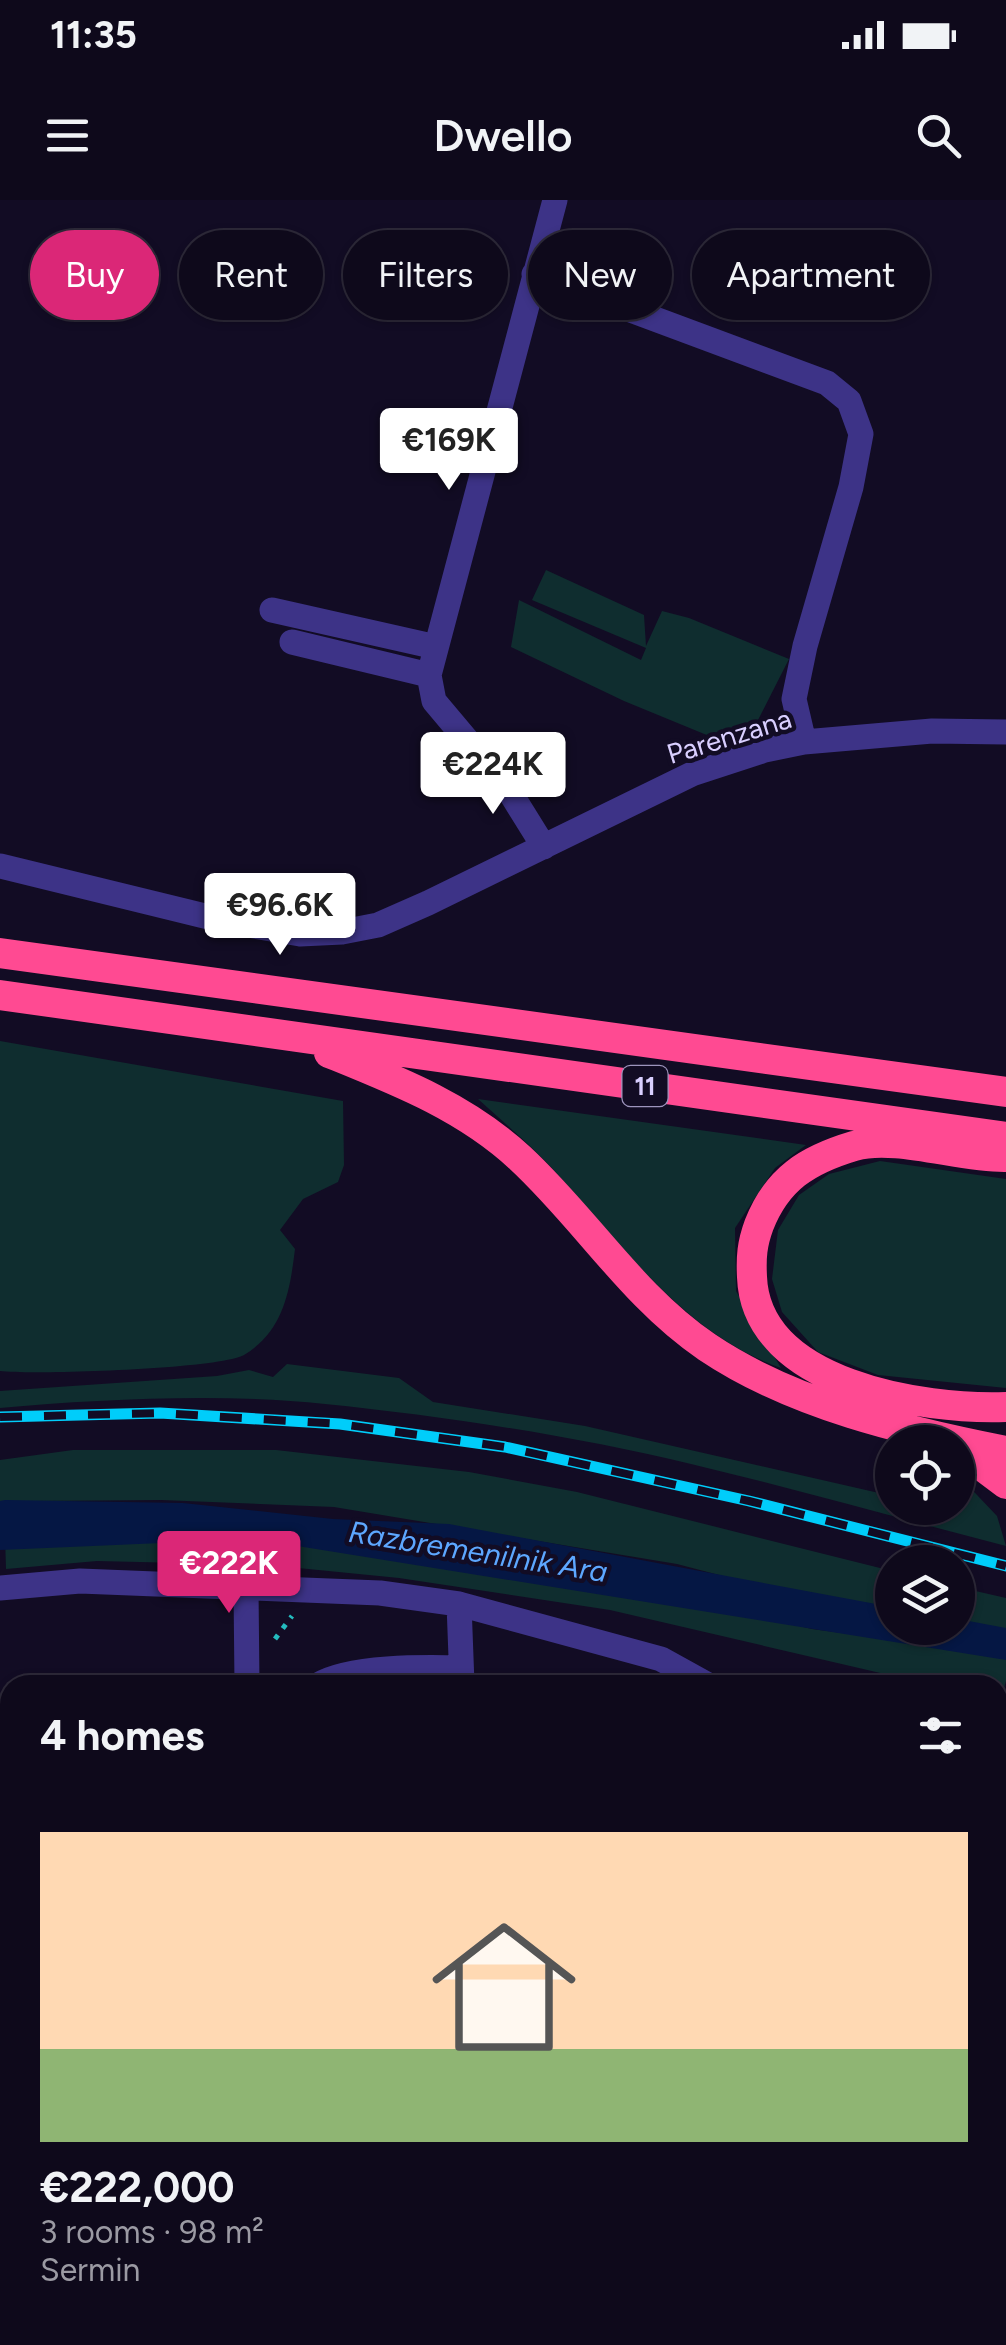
<!DOCTYPE html>
<meta charset="utf-8">
<style>
:root{--surface:#0e091b;--page:#171224;--text:#f1f3f6;--muted:#9b9aa3;--line:#2e2a3a;--accent:#db2777}
body{margin:0;font-family:Figtree,sans-serif;background:var(--page);color:var(--text);height:100vh;display:flex;flex-direction:column;font-size:38px;white-space:nowrap}
*{box-sizing:border-box;margin:0}
p{font-size:32px;color:var(--muted)}
.icon{flex:none;width:55px;height:55px;fill:none;stroke:currentColor;stroke-width:2;stroke-linecap:round;stroke-linejoin:round}
.map{position:relative;flex:1;overflow:hidden}
.side{position:absolute;left:0px;top:1475px;width:1008px;height:670px;display:flex;flex-direction:column;background:var(--surface);border-radius:30px 30px 0 0;box-shadow:0 2px 8px #0004,0 0 0 2px var(--line)}
.side>*{flex:none}
.top-card{position:absolute;left:30px;top:30px;width:948px;height:90px;display:flex;gap:20px}
.fabs{position:absolute;left:875px;top:1225px;display:grid;gap:20px}
.fabs a{display:grid;place-items:center;width:100px;height:100px;border-radius:50%;background:var(--surface);box-shadow:0 2px 8px #0004,0 0 0 2px var(--line);font-size:50px}
.price{position:absolute;translate:-50% -85px;padding:0 22px;border-radius:10px;background:#fff;color:#222;font-size:32px;line-height:65px;filter:drop-shadow(0 2px 5px #0008)}
.price::after{content:'';position:absolute;left:50%;top:60px;width:30px;height:22px;margin-left:-15px;background:inherit;clip-path:polygon(0 0,100% 0,50% 100%)}
.price.on{background:var(--accent);color:#fff}
ul{padding:0;list-style:none}
li{display:grid;align-content:center;gap:20px;height:530px;padding:0 40px}
li+li{border-top:2px solid var(--line)}
li span{display:grid;place-items:center;height:310px;border-radius:0px;color:#555}
li>.icon{margin-inline-start:auto}
span .icon{width:180px;height:180px;fill:#fffc;stroke-width:1}
li b{font-size:42px}
h2{display:flex;justify-content:space-between;align-items:center;height:120px;padding:0 40px;font-size:42px}
.chip{padding:0 35px;border-radius:45px;background:var(--surface);box-shadow:0 2px 8px #0004,0 0 0 2px var(--line);font-size:35px;line-height:90px}
.chip.on{background:var(--accent);color:#fff}
.status{display:flex;justify-content:space-between;align-items:center;height:70px;padding:0 50px;background:var(--surface);direction:ltr}
.status svg{height:28px;fill:currentColor}
header{display:flex;justify-content:space-between;align-items:center;height:130px;padding:0 40px;background:var(--surface);font-size:45px;font-weight:600}
.map>svg:first-child{display:block}
.green{fill:#0f2d2f}
.water{fill:#051744}
.lines{fill:none;stroke-linecap:round;stroke-linejoin:round}
.path{stroke:#24bbbe;stroke-width:5;stroke-dasharray:5 8;stroke-linecap:butt}
.minor{stroke:#3d3387;stroke-width:25}
.major{stroke:#ce56ff;stroke-width:25}
.highway{stroke:#ff4a92;stroke-width:30}
.rail-casing{stroke:#00cdfa;stroke-width:11}
.rail{stroke:#120c24;stroke-width:8;stroke-dasharray:22;stroke-linecap:butt}
.labels{text-anchor:middle;stroke-width:9;stroke-linejoin:round;paint-order:stroke}
.shield{fill:#120c24;stroke:#9d94bd;stroke-width:2.5}
.shield-label{font-size:25px;font-weight:bold;fill:#d9cfff}
.street-label{font-size:28px;fill:#d9cfff;stroke:#120c24}
.water-label{font-size:30px;font-style:italic;fill:#5da7ff;stroke:#120c24}
</style>
<div class="status"><b>11:35</b><svg viewBox="0 0 49 12"><path d="M0 12V9h3v3zM5 12V6h3v6zM10 12V3h3v9zM15 12V0h3v12zM26 1h20v11H26zM47 4h2v5h-2z"/></svg></div>
<header><svg class="icon" aria-label="menu" viewBox="0 0 24 24"><path d="M4 6h16M4 12h16M4 18h16"/></svg>Dwello<svg class="icon" aria-label="search" viewBox="0 0 24 24"><circle cx="10" cy="10" r="6"/><path d="M15 15l6 6"/></svg></header>
<div class="map">
<svg width="1006" height="2145" viewBox="0 0 1006 2145">
<rect width="100%" height="100%" fill="#120c24"/>
<!-- green -->
<path class="green" d="M546,370L644,415L646,446L662,411L689,418L789,459L757,522L714,538L624,501L511,447L519,400L641,460L646,448L532,400Z
M0,841L343,901L344,965L338,982L303,999L280,1030L295,1049C290,1090 284,1131 244,1155C219,1169 35,1175 0,1171Z
M478,899L806,945L775,968L735,1028L736,1091L781,1168C682,1133 619,1041 551,967C528,943 502,921 478,899Z
M880,961L1006,979V1188L878,1175L818,1152L782,1112L772,1079L778,1030L799,995L829,974Z
M287,1164L399,1178L433,1202L585,1226L892,1296V1308H958V1275L997,1316L1006,1346C901,1319 796,1289 691,1264C575,1236 444,1216 325,1204C225,1193 101,1199 0,1208V1191L217,1176L249,1170L273,1177Z
M73,1250H276L469,1272L577,1292L892,1371V1413L826,1403L677,1364L334,1307L161,1300L36,1301L0,1307V1260Z
M185,1329L717,1406L812,1429L1006,1455V1481L998,1511V1485H932L610,1410L399,1378L268,1365L97,1361L6,1369L5,1336Z
M958,1387L1006,1398V1432L958,1422Z
M1006,1810V2145H927L929,2135H998V1845Z"/>
<!-- water -->
<path class="water" d="M5,1300L183,1303L333,1319L449,1324L892,1407V1428H958V1419L1006,1428V1460L254,1339L0,1350V1301Z"/>
<g class="lines">
<!-- path -->
<path class="path" d="M275,1439L292,1416
M998,1779L1006,1747"/>
<!-- minor -->
<path class="minor" d="M534,74L827,183L849,201L861,234L851,287L805,446L794,499L804,542
M272,410L436,447
M292,442L429,475
M544,647L508,589L434,501L429,475L555,0
M0,666L225,721L300,734L342,732L378,725L428,703L692,574L765,550L804,542L932,531L1006,532
M0,1388L80,1381L380,1393L459,1404L661,1459L708,1485
M246,1389L247,1485
M459,1404L462,1484
M318,1485C349,1466 424,1467 461,1468
M295,2135L296,2145
M511,2135V2145
M595,2135L596,2145"/>
<!-- major -->
<path class="major" d="M998,1658L1006,1624
M876,2145L879,2135"/>
<!-- highway -->
<path class="highway" d="M0,753L1006,892
M0,795L1006,937
M329,853C398,881 465,907 520,958C585,1018 633,1097 707,1147C793,1205 905,1231 1006,1251
M1006,957C961,958 895,934 854,946C807,960 777,979 759,1025C752,1044 751,1057 752,1077C756,1185 923,1210 1006,1207
M958,1248L1006,1284"/>
<defs>
<path id="rail" d="M0,1217L160,1213L340,1224L505,1247L749,1301L1006,1366"/>
</defs>
<!-- rail casing -->
<use href="#rail" class="rail-casing"/>
<!-- rail -->
<use href="#rail" class="rail"/>
</g>
<g class="labels">
<!-- shield labels -->
<rect class="shield" x="622.5" y="866" width="45" height="40" rx="8"/>
<g class="shield-label">
<text x="645" y="895">11</text>
</g>
<!-- street labels -->
<g class="street-label">
<text transform="translate(729 536) rotate(-17)" y="10">Parenzana</text>
</g>
<!-- water labels -->
<g class="water-label">
<text transform="translate(478 1352) rotate(9)" y="10">Razbremenilnik Ara</text>
</g>
</g>
</svg>
<div class="fabs">
<a><svg class="icon" aria-label="locate" viewBox="0 0 24 24"><circle cx="12" cy="12" r="6"/><path d="M12 2v4M12 18v4M2 12h4M18 12h4"/></svg></a>
<a><svg class="icon" aria-label="layers" viewBox="0 0 24 24"><path d="M12 4l9 5-9 5-9-5zM3 14l9 5 9-5"/></svg></a>
</div>
<b class="price" style="left:449px;top:293px">€169K</b>
<b class="price" style="left:493px;top:617px">€224K</b>
<b class="price" style="left:280px;top:758px">€96.6K</b>
<b class="price on" style="left:229px;top:1416px">€222K</b>
<div class="top-card">
<a class="chip on">Buy</a>
<a class="chip">Rent</a>
<a class="chip">Filters</a>
<a class="chip">New</a>
<a class="chip">Apartment</a>
</div>
<section class="side">
<h2>4 homes<svg class="icon" aria-label="filters" viewBox="0 0 24 24"><path d="M4 7h16M4 17h16"/><circle cx="9" cy="7" r="2"/><circle cx="15" cy="17" r="2"/></svg></h2>
<ul>
<li><span style="background:linear-gradient(#ffd9b3 70%,#8fb573 0)"><svg class="icon" aria-label="home" viewBox="0 0 24 24"><path d="M3 11l9-7 9 7M6 9v11h12V9"/></svg></span><div><b>€222,000</b><p>3 rooms · 98 m²</p><p>Sermin</p></div></li>
</ul>
</section>
</div>
